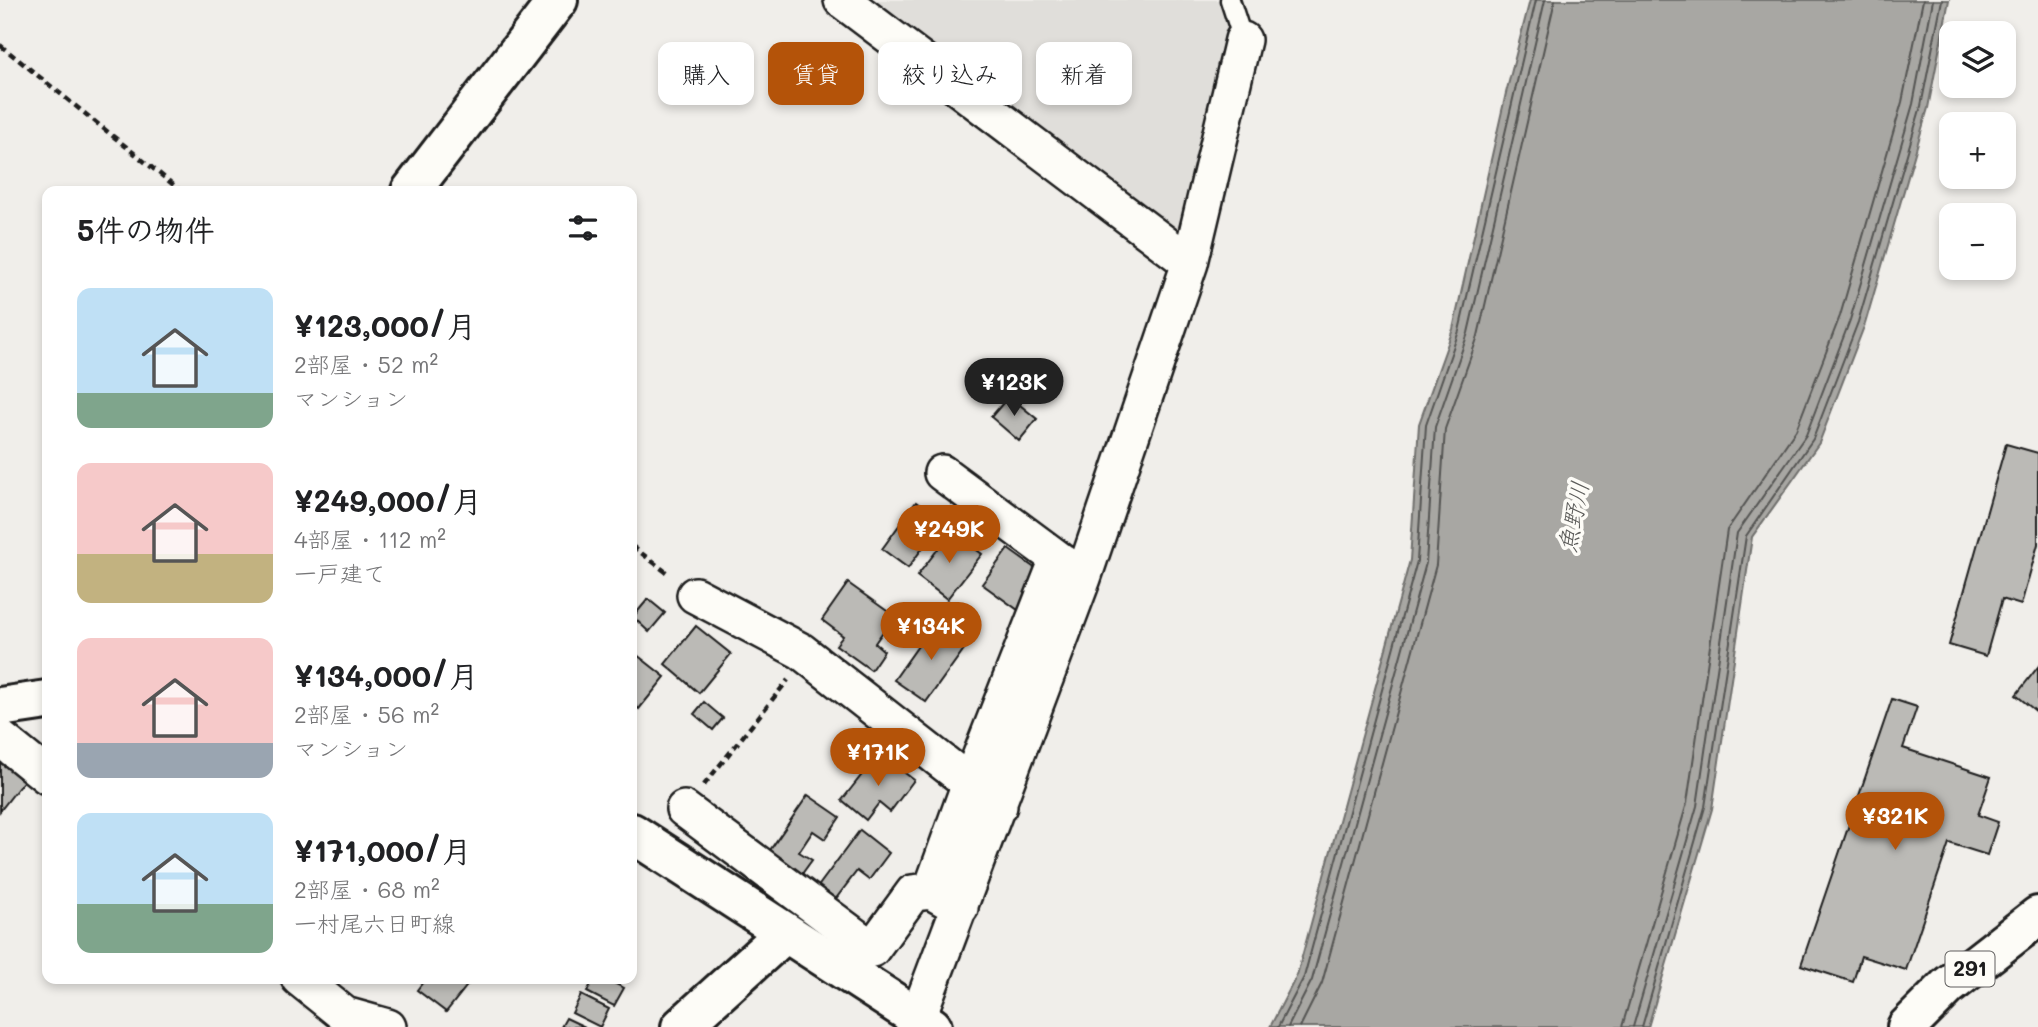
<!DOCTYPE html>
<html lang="ja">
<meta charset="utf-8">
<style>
:root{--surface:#fff;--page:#f6f6f6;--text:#202124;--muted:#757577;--accent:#b45309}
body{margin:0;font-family:Mali,"Klee One",sans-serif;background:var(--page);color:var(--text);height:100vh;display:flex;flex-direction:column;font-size:26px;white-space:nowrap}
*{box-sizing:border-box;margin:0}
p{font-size:23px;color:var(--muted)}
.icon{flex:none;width:38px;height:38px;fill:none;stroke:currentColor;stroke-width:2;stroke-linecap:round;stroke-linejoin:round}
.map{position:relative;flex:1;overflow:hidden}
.side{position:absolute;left:42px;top:186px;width:595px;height:798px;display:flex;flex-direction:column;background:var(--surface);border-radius:14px;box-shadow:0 4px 10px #0003}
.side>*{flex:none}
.top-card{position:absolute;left:658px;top:42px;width:665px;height:63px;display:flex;gap:14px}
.tools{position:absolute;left:1939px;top:21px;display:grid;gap:14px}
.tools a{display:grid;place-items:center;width:77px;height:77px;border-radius:14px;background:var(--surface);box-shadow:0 4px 10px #0003;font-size:35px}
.price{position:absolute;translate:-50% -60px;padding:0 16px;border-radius:24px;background:var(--accent);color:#fff;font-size:23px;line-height:46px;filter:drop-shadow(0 2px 4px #0008)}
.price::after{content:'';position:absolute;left:50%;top:42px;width:21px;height:16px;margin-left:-10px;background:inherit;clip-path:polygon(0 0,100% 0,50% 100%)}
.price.active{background:#222;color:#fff}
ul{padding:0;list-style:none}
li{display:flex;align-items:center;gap:21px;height:175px;padding:0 35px}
li span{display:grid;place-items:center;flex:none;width:196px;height:140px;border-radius:14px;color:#555}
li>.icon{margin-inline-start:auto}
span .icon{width:84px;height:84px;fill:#fffc;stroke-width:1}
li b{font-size:30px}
h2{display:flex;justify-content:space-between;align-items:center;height:84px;padding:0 35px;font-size:30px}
.chip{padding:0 24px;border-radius:14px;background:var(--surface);box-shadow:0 4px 10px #0003;font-size:24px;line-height:63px}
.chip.active{background:var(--accent);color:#fff}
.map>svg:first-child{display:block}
.built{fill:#e0deda}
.water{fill:#a8a7a3;stroke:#706f6d;stroke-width:2}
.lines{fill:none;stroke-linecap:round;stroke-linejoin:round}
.shore{stroke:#545452;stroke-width:2}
.building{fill:#bbbab6;stroke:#1c1c1c;stroke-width:2}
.lane-casing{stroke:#1c1c1c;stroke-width:23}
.street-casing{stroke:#1c1c1c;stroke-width:40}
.secondary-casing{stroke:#1c1c1c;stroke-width:44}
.highway-casing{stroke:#1c1c1c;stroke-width:44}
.path{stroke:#1c1c1c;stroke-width:4.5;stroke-dasharray:7 5;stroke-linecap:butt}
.lane{stroke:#fdfcf7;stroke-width:18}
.street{stroke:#fdfcf7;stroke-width:35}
.secondary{stroke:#fdfcf7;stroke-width:38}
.highway{stroke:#fdfcf7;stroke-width:38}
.labels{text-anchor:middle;stroke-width:7;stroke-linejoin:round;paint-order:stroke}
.shield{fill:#fdfcf7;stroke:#605f5e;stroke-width:2}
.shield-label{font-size:21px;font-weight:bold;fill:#1c1c1c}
.water-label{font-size:24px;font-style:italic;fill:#5b5b59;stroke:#fdfcf7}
</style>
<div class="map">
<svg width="2038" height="1027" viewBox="0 0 2038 1027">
<rect width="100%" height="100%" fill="#f0eeea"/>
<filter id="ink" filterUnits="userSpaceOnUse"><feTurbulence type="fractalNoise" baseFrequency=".0143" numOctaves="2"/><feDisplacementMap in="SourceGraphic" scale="14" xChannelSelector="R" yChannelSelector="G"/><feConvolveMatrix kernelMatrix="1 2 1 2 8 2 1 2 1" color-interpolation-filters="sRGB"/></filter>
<g filter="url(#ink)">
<!-- built -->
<path class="built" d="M842,0H1230L1243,40L1190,263Z"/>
<!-- water -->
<path class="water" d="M1530,0H1949L1928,108L1865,324L1819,443L1752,537L1712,809L1648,1027H1270L1297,975L1410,560L1419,424L1453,329L1506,93Z"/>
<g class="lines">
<!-- shore -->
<path class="shore" d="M1278,1027L1304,977L1417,561L1426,425L1459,331L1536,0
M1288,1027L1312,980L1426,563L1435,427L1468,333L1545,0
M1300,1027L1322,983L1436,565L1445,429L1478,336L1555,0
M1622,1027L1687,803L1727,530L1796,430L1840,316L1902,102L1923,0
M1633,1027L1697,806L1737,533L1806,435L1850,320L1913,104L1933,0
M1642,1027L1705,807L1746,536L1813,439L1858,322L1921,106L1942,0"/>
</g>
<!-- building -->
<path class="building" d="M1009,396L1037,419L1019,441L991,417Z
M2006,444L2038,453V544L2021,605L2002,599L1986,656L1949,645Z
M916,502L942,521L908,568L882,549Z
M952,531L982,554L947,599L917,576Z
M1008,549L1043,574L1018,610L982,584Z
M848,583L894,616L875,643L884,651L871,670L836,645L843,636L822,620Z
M648,599L665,613L649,632L633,617Z
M935,622L967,645L926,702L894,680Z
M696,626L731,654L699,693L665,664Z
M632,651L665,677L639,709L632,703Z
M2038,667V713L2016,695Z
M1892,699L1917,707L1903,748L1991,777L1978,815L1998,822L1987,855L1949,843L1906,970L1861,956L1853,982L1801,965Z
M704,702L723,718L713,730L694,714Z
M879,753L914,780L890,812L879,803L866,820L842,800Z
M0,760L25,779L0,811Z
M808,795L840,817L825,839L813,831L799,852L812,860L799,878L766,856Z
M860,830L889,853L869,880L857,871L831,905L814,892Z
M426,978H473L446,1012L417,990Z
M594,978H604L624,988L614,1006L587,992Z
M581,995L609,1009L600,1027L572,1013Z
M566,1018L585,1027H561Z"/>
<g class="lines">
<defs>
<path id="lane" d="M1230,0L1243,40"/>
<path id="street" d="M842,0L1190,263
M942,473L1077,573
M695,595L801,651L999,806
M0,738L47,776
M684,809L872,949L913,893L931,891L960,908
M931,891L970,783L1058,559
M299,978L345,1015L388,1027
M914,1027L1083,578L1190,263L1243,40"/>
<path id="secondary" d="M411,191L558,0
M0,707L47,700
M632,833L932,1027
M681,1027L785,933"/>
<path id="highway" d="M1907,1027L1948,986L2038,916"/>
</defs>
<!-- lane casing -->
<use href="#lane" class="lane-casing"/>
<!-- street casing -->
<use href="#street" class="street-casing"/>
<!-- secondary casing -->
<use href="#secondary" class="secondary-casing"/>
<!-- highway casing -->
<use href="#highway" class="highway-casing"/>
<!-- path -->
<path class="path" d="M0,45L181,191
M632,546L670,575
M704,785L788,680"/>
<!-- lane -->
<use href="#lane" class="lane"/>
<!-- street -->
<use href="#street" class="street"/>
<!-- secondary -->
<use href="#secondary" class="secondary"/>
<!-- highway -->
<use href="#highway" class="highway"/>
</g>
</g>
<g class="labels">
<!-- shield labels -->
<rect class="shield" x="1945.5" y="951.5" width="49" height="35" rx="5"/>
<g class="shield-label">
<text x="1970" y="976">291</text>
</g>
<!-- water labels -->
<g class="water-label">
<text transform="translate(1574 517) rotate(-79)" y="8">魚野川</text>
</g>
</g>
</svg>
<div class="tools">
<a><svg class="icon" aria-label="layers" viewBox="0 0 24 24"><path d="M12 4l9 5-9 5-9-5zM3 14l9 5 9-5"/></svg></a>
<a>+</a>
<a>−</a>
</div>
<b class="price active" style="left:1014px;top:418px">¥123K</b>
<b class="price" style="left:949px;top:565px">¥249K</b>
<b class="price" style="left:931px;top:662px">¥134K</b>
<b class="price" style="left:878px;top:788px">¥171K</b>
<b class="price" style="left:1895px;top:852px">¥321K</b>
<div class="top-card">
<a class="chip">購入</a>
<a class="chip active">賃貸</a>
<a class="chip">絞り込み</a>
<a class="chip">新着</a>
</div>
<section class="side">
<h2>5件の物件<svg class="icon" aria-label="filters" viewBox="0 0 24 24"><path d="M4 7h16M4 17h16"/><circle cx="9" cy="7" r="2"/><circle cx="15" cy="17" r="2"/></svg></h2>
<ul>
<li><span style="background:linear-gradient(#bfe0f5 75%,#7fa58c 0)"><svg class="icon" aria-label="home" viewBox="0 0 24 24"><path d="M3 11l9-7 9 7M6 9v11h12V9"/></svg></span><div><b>¥123,000/月</b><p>2部屋 · 52 m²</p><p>マンション</p></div></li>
<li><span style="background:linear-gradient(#f6c9c9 65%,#c2b280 0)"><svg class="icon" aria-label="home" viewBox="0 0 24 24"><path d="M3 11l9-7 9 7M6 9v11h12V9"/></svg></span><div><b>¥249,000/月</b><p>4部屋 · 112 m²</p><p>一戸建て</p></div></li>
<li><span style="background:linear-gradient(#f6c9c9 75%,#9aa5b1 0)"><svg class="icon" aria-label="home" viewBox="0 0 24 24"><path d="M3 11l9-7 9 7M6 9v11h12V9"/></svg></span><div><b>¥134,000/月</b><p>2部屋 · 56 m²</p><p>マンション</p></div></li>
<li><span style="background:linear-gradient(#bfe0f5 65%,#7fa58c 0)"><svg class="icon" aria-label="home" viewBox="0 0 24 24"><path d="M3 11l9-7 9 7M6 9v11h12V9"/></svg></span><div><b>¥171,000/月</b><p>2部屋 · 68 m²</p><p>一村尾六日町線</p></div></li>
</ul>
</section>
</div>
